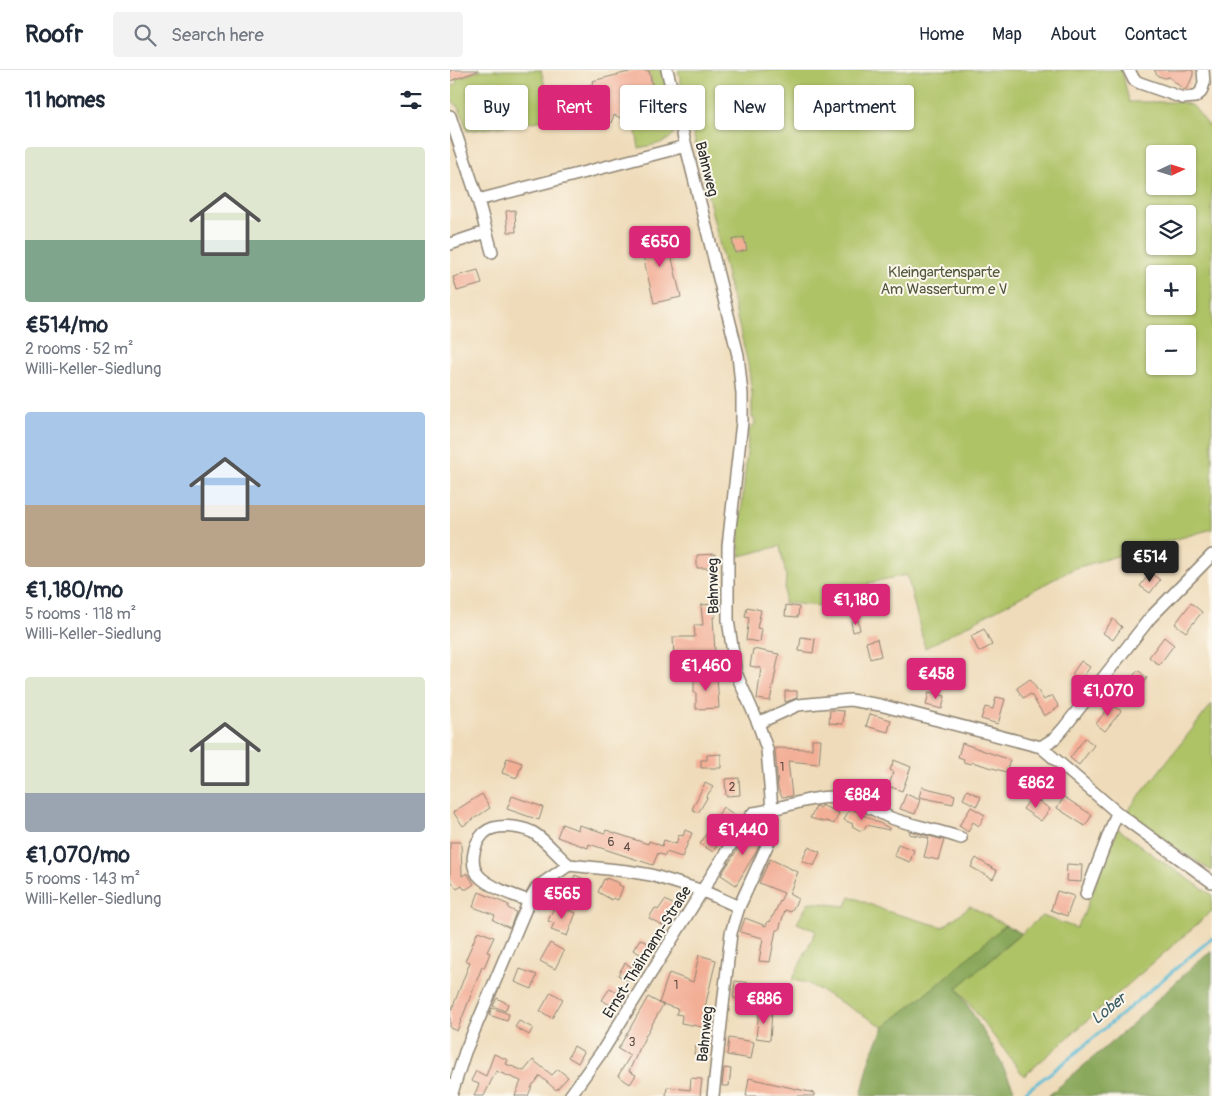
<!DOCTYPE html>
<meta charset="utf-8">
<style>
:root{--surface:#fff;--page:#f2f2f3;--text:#1f2937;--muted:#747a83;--line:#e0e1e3;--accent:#db2777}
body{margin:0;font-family:Pangolin,sans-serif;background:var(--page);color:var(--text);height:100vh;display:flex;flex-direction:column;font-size:19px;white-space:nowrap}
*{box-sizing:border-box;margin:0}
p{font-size:16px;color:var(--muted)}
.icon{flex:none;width:28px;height:28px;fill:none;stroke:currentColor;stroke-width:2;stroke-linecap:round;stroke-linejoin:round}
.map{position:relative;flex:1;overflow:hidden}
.drawer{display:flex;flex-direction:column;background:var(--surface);width:450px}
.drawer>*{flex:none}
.hud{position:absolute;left:15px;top:15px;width:475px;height:45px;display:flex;gap:10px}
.needle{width:32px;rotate:86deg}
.buttons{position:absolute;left:696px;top:75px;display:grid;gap:10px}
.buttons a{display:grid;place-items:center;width:50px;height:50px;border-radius:5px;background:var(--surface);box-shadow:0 1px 4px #0004;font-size:25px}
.price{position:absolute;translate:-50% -42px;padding:0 11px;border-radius:5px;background:var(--accent);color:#fff;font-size:16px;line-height:32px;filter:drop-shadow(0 1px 2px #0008)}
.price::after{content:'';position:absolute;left:50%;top:30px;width:15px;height:11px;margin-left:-8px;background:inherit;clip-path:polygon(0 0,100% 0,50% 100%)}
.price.selected{background:#222;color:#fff}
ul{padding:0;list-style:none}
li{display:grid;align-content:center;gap:10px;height:265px;padding:0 25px}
li span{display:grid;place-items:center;height:155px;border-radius:5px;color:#555}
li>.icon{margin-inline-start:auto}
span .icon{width:90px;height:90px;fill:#fffc;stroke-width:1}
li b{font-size:21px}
h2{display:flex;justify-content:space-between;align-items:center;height:60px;padding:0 25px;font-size:21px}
.pill{padding:0 18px;border-radius:5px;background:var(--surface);box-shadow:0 1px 4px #0004;font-size:18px;line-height:45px}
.pill.selected{background:var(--accent);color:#fff}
header{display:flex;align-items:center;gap:30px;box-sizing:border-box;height:70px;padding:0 25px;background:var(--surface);border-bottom:1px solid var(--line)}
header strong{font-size:24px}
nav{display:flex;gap:28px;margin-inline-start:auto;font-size:18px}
.search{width:350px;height:45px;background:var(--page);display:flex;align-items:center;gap:12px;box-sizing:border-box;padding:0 18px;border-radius:5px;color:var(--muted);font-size:19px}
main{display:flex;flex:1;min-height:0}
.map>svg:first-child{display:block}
.green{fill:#aec266;stroke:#6c7648;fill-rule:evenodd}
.forest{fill:#8aa85b;stroke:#5a6a43}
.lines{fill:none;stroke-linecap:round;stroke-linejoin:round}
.stream{stroke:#57bbd5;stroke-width:3}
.building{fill:#f3ae96}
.minor-casing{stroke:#8d8372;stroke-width:14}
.minor{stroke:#fff;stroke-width:11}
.labels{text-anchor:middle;stroke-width:4;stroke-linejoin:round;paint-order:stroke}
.number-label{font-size:12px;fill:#5d4c46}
.street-label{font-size:15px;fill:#2b2b2b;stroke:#fbf7ec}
.park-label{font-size:15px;fill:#52583d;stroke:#fbf7ec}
.water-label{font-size:16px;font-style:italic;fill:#3a5d66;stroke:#fbf7ec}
</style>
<header>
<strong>Roofr</strong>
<div class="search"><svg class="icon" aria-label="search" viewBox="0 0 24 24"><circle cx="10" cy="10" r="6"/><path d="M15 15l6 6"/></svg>Search here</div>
<nav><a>Home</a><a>Map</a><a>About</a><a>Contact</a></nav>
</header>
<main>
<section class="drawer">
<h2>11 homes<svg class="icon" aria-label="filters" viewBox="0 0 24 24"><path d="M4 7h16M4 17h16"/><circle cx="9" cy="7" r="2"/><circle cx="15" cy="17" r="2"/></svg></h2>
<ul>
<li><span style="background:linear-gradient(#dfe7d0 60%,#7fa58c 0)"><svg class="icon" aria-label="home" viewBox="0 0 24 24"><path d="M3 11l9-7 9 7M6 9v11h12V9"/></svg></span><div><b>€514/mo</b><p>2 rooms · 52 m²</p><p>Willi-Keller-Siedlung</p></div></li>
<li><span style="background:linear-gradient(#a9c7e8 60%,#b9a48a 0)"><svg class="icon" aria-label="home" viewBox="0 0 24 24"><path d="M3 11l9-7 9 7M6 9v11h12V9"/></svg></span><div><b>€1,180/mo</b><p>5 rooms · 118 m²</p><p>Willi-Keller-Siedlung</p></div></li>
<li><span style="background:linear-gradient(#dfe7d0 75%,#9aa5b1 0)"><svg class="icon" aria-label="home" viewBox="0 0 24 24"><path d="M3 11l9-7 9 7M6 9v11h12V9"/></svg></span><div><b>€1,070/mo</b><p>5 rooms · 143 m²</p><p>Willi-Keller-Siedlung</p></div></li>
</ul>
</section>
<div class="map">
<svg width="762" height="1026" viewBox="0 0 762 1026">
<rect width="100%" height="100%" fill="#fbf7ec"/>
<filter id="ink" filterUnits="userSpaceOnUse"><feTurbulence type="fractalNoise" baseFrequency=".02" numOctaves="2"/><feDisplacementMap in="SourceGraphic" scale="10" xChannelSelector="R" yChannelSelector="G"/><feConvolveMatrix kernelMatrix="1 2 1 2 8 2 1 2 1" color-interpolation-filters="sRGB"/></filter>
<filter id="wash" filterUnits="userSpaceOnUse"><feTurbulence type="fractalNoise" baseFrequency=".0096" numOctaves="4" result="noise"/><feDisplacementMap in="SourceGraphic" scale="20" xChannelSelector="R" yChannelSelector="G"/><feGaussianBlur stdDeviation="1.12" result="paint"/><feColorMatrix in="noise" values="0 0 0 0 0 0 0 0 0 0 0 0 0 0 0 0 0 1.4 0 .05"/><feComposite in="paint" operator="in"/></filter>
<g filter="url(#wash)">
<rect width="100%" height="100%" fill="#efdbb9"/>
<!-- green -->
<path class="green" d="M32,0H91L103,48L67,55L17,61C13,49 12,36 0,30V17L7,14L5,9Z
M199,0H212L226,53C226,74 205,74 189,78L186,61C194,58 196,53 196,45L208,42Z
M228,0H672L679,32H731L743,36L759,56L762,54V459L625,498L475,578L457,505L418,513L422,528L388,537L334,533L336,506L330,476L290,486V479H288L299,360L305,354L304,348H302V323L298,294ZM705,84H738V116H705ZM705,144H738V176H705ZM705,204H738V236H705ZM705,264H738V296H705Z
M762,634V801L724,777L676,743Z
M667,758L707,788L762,825V841L574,1006L507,918L592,846L626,858L633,846Z
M400,826L436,841L493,857L520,836L555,855L493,910L434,957L357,913L342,910L366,861L347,853L359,832L396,836Z"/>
<!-- forest -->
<path class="forest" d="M555,855L571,863L507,918L544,979L564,1019L558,1026H411L421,985L434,957L493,910Z
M762,881V1026H598L678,958L745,894Z"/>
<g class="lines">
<!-- stream -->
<path class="stream" d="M570,1026L616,991L762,868"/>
</g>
<g id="blocks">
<!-- building -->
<path class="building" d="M0,0H28V1L0,11Z
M187,0L199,1L208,42L176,50L164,45L161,53L147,49L151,36L112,46L106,23L143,14L142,11Z
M704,0H743V5L738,17L734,20L719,7L715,8L708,6Z
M65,140L66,162H58L56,141Z
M216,163L231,227L204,233L189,169Z
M294,167L297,180L285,183L282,170Z
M28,200L32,214L7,221L3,207Z
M265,484L266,498H247V485Z
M700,503L710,510L700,523L690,516Z
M741,533L752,542L736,562L725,554Z
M265,534V547H263L265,583L232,584V588H224L223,567H245L244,555H253L251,535Z
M336,535L349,537L348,547L335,546Z
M297,537L311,540L307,558L312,559L310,572L296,570L299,548L295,547Z
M663,549L672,557L663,570L653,563Z
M408,550L410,560L403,562L401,552Z
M534,559L542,575L529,582L521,566Z
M351,567L365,569L363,583L349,581Z
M714,567L724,575L709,595L699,587Z
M427,569L431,586L420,589L416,572Z
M303,579L329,584L320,631L307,629L311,598L300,596Z
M631,591L640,597L631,610L622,604Z
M688,600L697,608L682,628L672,620Z
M267,606L269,638L246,639V623H244V607Z
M580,609L594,630L602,625L609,637L594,646L581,624L573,628L567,618Z
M335,621H347V628L335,632Z
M479,622L495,626L492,639L476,635Z
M546,627L555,629L548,654L531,649L535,637L543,639Z
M661,634L671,641L655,661L646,654Z
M380,640L394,641L393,654L379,653Z
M420,644L441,650L438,662L416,656Z
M635,668L644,675L629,695L620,688Z
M362,669H371L369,694L338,691L342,726L332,727L328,719L325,678L362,679Z
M512,673L560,690L556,702L522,692L521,694L513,692L514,689L508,687Z
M271,684V698H251V690H257V685Z
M57,688L72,693L67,708L52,703Z
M444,690L461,697L452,721L438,716L444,702L440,700Z
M289,708L290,725L276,726L275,709Z
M255,713L263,717L256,727L257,728L248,743L242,739Z
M472,717L505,725L503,734L469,727Z
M517,720L531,727L527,736L513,729Z
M32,724L40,738L13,756L3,742Z
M456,724L470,730L465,744L450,739Z
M62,726L93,737L89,750L57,739Z
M582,726L600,739L591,751L573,739Z
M614,727L642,745L635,756L607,738Z
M371,735L389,743L384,754L376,751L374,752L360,748L366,736L370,738Z
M273,737L285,745L263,782L250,774Z
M521,737L535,745L529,756L523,752L518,762L509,756Z
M400,738L439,758V760L416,755L414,760L412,759L411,761L402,756L403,754L394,750Z
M112,754L128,760L129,755L155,763L156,760L198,774L199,771L212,776L214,770L226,774L229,765L233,766L235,760L242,763L232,787L216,782L215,786L208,783L203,795L139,774L138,778L107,767Z
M302,757L314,765L306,782L286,815L271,805Z
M460,761L494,770L488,790L474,787L479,768L459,764Z
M0,772H11L12,806L17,803L24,814L17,819H14L12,816L7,819L0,809Z
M448,774L464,780L460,792L444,786Z
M358,777L370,782L364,796L352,791Z
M526,788L547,801L543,809L521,797Z
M320,789L348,802L339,824L348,829L341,842L335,840L329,860H326L320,892L309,891L313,868L290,862L295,848L316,856L318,851L320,852L322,846H323L334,823L309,813Z
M617,794L632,795L631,812L616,811Z
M125,805L140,812L134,827L119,821Z
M156,808L169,813V815L173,817L168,830L163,828L162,830L148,822L154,809L156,810Z
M607,821L624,826L617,846L601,840Z
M29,822L59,835L58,838L66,842L60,858L43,850L45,845L23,837Z
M93,823L102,826L100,835L90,832Z
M215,830L226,836L214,856L199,848L205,838L208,840Z
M105,835L126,843L117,866L101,860L104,853L98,851Z
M28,861L44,867L37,882L40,883L34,898L32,897L7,961L0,958V938L2,939L20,892L15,891Z
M190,869L204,877L198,888L183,880Z
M100,873L114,881L105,899L90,891Z
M249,885L266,890L253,946L260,947L258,958L231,953L232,945L226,944L228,939L209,933L219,903L243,912Z
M175,893L185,899L178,911L168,905Z
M70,899L87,905L82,919L65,912Z
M285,911L310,914L308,931L283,928Z
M160,918L170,924L163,937L152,930Z
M101,922L113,929L102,948L90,941Z
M198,927L213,935L196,965L179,1001L186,1005L180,1014L168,1006L180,986L168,979Z
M47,928L58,934L55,941L43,936Z
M42,938L59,944L57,951L39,945Z
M309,940L322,942L320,970L306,968Z
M69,951L83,958L79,965L65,957Z
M279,968L304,972L301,989L277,985Z
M124,976L134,982L128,993L118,987Z
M246,976L254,978L252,987L244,984Z
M44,984L58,990L56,994L74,1001L83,990L102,1005L108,999L118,1007L106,1020L90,1006L84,1014H83L78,1026H65L71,1011L46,1001L34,1026H24L29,1014L21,1011L26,1001L36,1006Z
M274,998L281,999L279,1016H272Z
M241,1008L252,1009L250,1026H216L217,1017L240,1020Z
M299,1008L364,1023V1026H296Z"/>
</g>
</g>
<g filter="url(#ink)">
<use href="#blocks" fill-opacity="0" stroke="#8d8372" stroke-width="1"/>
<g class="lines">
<defs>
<path id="minor" d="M217,0L288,285L292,324V352L278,476V550L286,603L308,653L317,679L322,740L321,767L289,837L281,863L263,1026
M679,0L684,10L690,13L733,28L745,27L751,22L754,13L753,0
M0,46L28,130L42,182
M28,130L236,76
M0,174L36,162
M308,653L348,635L400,630L430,635L591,677L605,668L613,659L700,548L762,485
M591,677L670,745L762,812
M636,824L667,743
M79,831C63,825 44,819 31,808C18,797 23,774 34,763C45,753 69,756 82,762C95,769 107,785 119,795
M1,1026L15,982L79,831L87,817L119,795L177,801L201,805L253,821L289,837
M120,1026L153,980L290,760L303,743C332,739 358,726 388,727C408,728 424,741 441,748C464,756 488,760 511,768"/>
</defs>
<!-- minor casing -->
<use href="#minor" class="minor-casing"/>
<!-- minor -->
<use href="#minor" class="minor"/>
</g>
</g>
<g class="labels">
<!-- number labels -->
<g class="number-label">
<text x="332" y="701">1</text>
<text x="282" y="721">2</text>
<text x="161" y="776">6</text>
<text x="177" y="781">4</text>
<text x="226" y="919">1</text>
<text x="182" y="976">3</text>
</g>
<!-- street labels -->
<g class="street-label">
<text transform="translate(257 99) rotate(76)" y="5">Bahnweg</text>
<text transform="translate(263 516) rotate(-91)" y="5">Bahnweg</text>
<text transform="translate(197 882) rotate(-58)" y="5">Ernst-Thälmann-Straße</text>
<text transform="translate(255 964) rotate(-84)" y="5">Bahnweg</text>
</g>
<!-- park labels -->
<g class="park-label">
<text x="494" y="207">Kleingartensparte<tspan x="494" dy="17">Am Wasserturm e V</tspan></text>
</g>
<!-- water labels -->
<g class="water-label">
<text transform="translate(658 938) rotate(-39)" y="6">Lober</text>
</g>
</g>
</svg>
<div class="buttons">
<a><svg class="needle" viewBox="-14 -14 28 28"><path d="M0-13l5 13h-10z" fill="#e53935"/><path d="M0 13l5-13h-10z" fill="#747a83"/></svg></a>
<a><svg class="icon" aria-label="layers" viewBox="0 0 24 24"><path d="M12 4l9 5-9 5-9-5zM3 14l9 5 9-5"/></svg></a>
<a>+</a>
<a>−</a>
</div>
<b class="price" style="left:210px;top:198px">€650</b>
<b class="price selected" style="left:700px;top:513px">€514</b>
<b class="price" style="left:406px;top:556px">€1,180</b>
<b class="price" style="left:256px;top:622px">€1,460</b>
<b class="price" style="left:486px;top:630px">€458</b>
<b class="price" style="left:658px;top:647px">€1,070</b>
<b class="price" style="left:586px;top:739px">€862</b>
<b class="price" style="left:412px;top:751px">€884</b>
<b class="price" style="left:293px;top:786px">€1,440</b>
<b class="price" style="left:112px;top:850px">€565</b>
<b class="price" style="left:314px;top:955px">€886</b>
<div class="hud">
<a class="pill">Buy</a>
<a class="pill selected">Rent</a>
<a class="pill">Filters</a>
<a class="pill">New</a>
<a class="pill">Apartment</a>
</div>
</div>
</main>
